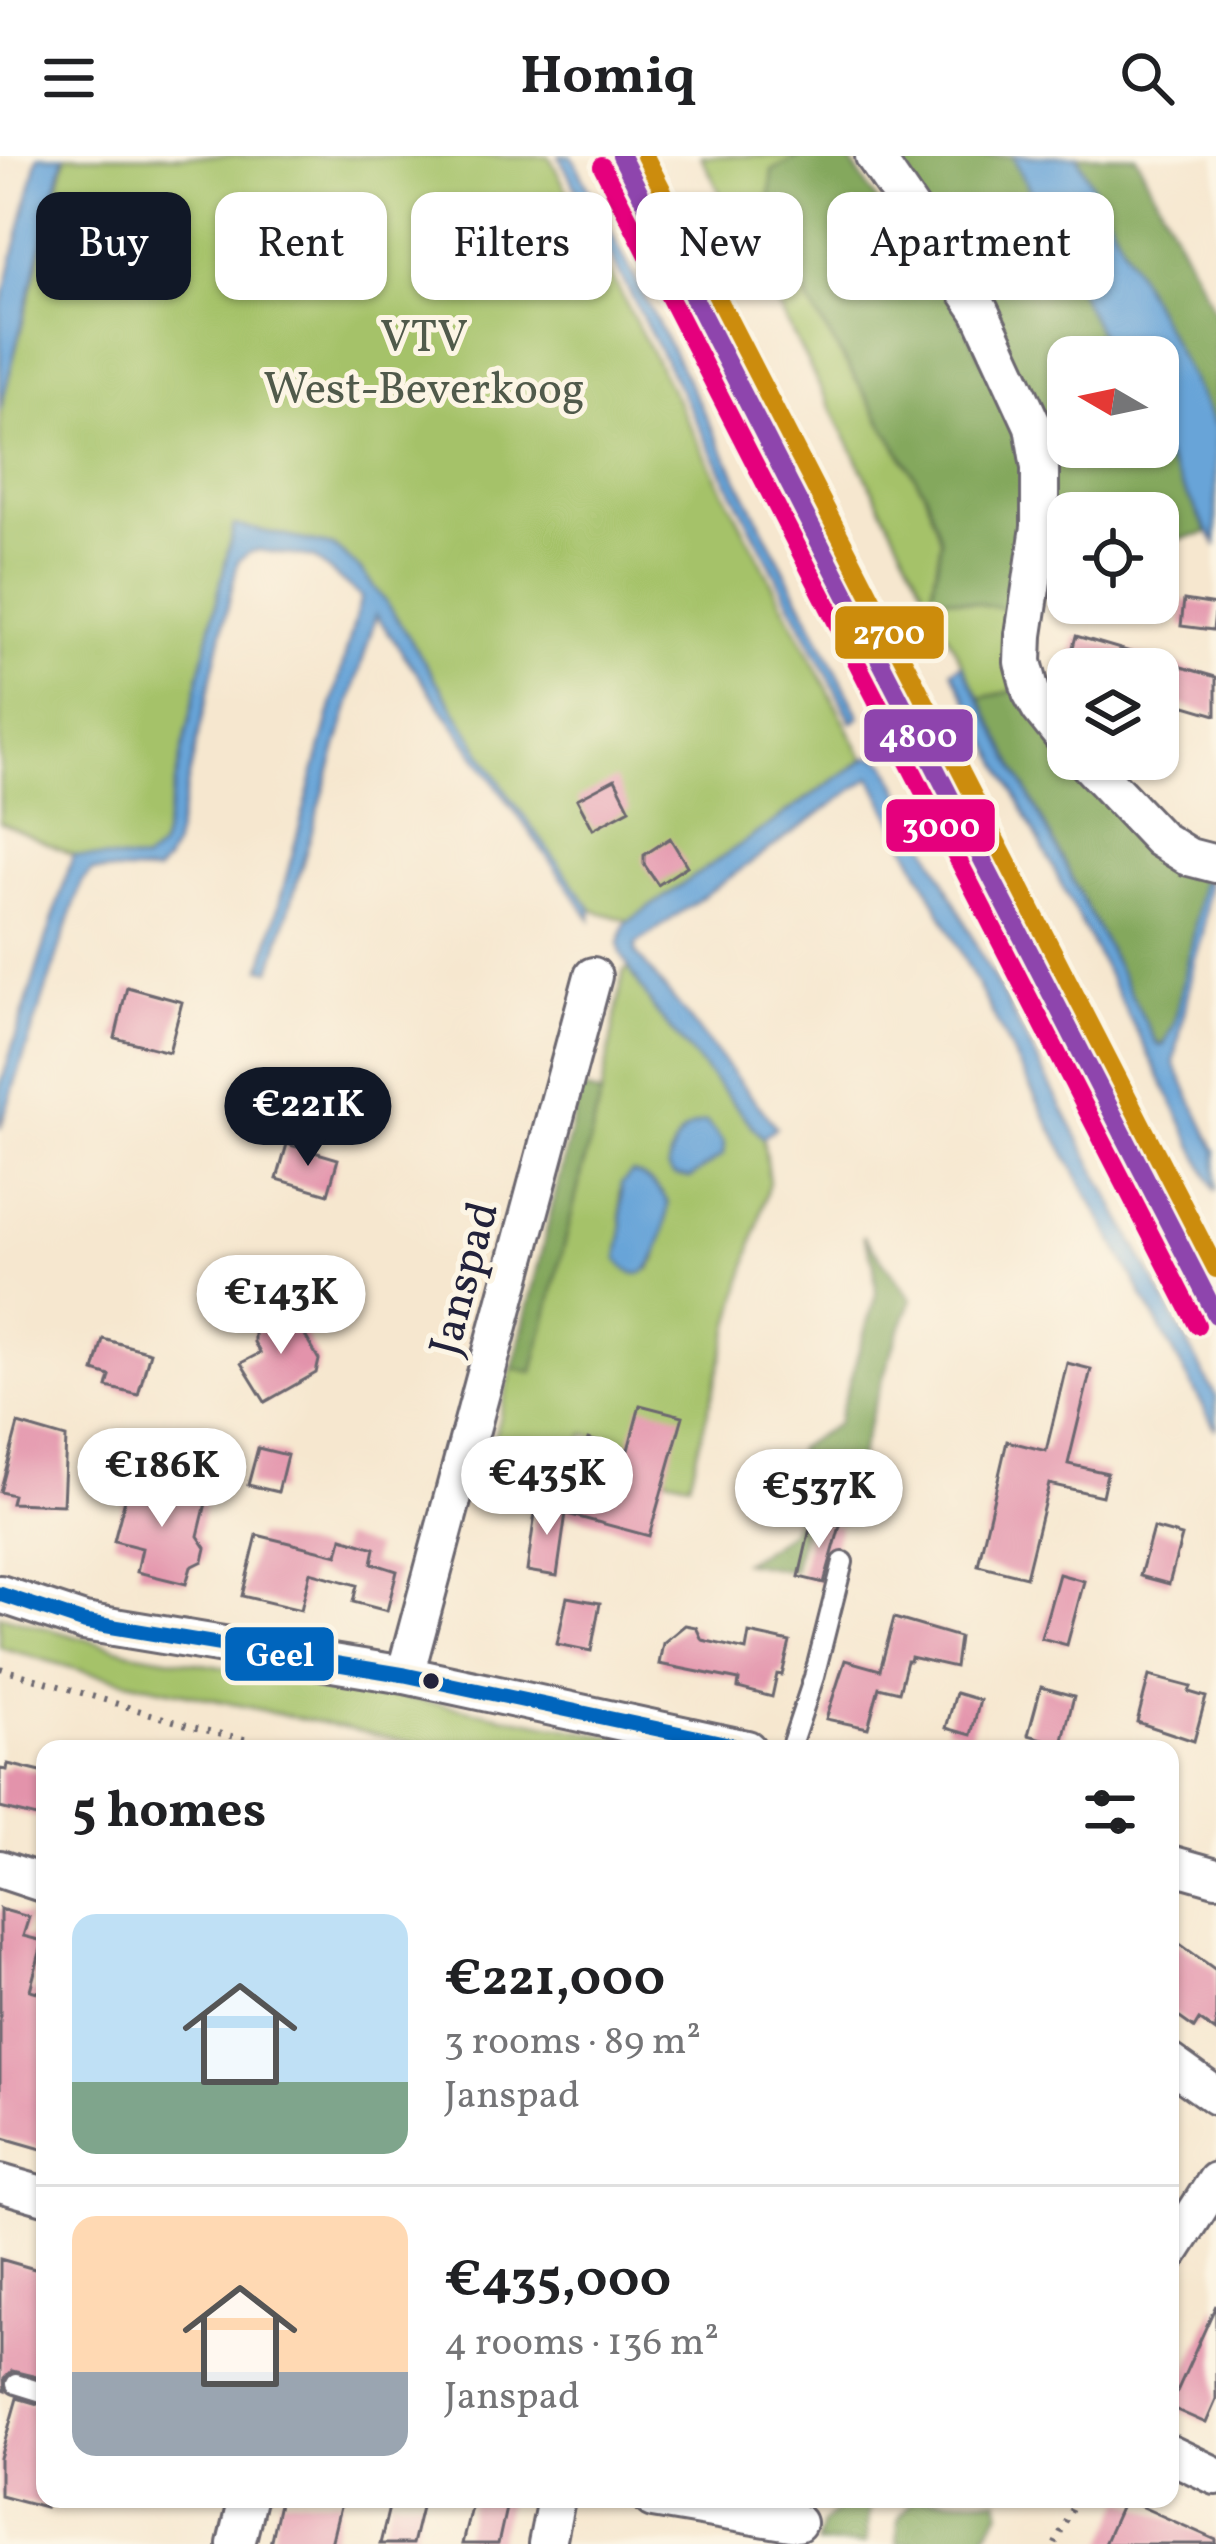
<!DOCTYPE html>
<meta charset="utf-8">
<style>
:root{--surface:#fff;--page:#f6f6f6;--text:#202124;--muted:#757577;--line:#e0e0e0;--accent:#111827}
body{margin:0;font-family:Vollkorn,serif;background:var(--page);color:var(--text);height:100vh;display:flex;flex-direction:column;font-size:45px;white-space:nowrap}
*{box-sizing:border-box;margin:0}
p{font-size:39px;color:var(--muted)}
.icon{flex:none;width:66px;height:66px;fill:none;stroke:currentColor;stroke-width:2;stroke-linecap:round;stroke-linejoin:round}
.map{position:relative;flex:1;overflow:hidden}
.sheet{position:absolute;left:36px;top:1584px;width:1143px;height:768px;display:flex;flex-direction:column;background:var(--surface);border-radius:24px;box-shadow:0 3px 9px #0004}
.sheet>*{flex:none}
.banner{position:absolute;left:36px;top:36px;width:1146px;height:108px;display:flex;gap:24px}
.needle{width:78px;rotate:279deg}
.controls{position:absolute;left:1047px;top:180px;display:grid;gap:24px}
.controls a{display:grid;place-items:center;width:132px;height:132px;border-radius:24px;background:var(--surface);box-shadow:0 3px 9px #0004;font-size:60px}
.price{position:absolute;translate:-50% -102px;padding:0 27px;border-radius:42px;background:#fff;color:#222;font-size:39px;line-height:78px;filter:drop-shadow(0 3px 6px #0008)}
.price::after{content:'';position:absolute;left:50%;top:72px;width:36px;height:27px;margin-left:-18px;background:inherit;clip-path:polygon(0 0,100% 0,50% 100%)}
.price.selected{background:var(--accent);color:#fff}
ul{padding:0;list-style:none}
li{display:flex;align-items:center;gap:36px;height:300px;padding:0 36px}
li+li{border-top:3px solid var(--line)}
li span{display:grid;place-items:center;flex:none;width:336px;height:240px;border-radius:24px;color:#555}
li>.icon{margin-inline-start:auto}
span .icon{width:144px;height:144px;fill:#fffc;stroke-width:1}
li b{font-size:51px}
h2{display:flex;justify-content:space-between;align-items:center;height:144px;padding:0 36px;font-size:51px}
.chip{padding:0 42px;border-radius:24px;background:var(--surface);box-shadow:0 3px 9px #0004;font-size:42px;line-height:108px}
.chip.selected{background:var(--accent);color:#fff}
header{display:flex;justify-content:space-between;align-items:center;height:156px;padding:0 36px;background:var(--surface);font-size:54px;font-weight:700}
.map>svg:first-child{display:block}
.green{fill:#a5c269;stroke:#647252;stroke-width:3;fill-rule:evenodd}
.forest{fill:#84a85d;stroke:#53654c;stroke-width:3}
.water{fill:#67a4d8;stroke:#44638a;stroke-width:3}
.building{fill:#e393ab}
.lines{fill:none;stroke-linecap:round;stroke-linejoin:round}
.service-casing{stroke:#6c676f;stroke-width:24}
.minor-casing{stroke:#6c676f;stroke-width:42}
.path{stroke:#6c676f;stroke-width:6;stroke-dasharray:3 9;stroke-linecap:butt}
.service{stroke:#fff;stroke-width:18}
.minor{stroke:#fff;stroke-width:36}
.bus-1-casing{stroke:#fcf5e5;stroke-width:24}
.bus-1{stroke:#0065bd;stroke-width:15}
.rail-1-casing{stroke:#fcf5e5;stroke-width:27}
.rail-2-casing{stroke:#fcf5e5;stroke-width:27}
.rail-3-casing{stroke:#fcf5e5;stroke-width:27}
.rail-1{stroke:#8e44ad;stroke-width:18}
.rail-2{stroke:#e5007d;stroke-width:18}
.rail-3{stroke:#cc8c0c;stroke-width:18}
.bus-dot{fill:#22223b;stroke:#fcf5e5;stroke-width:4.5}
.labels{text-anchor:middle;stroke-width:10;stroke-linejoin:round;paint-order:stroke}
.park-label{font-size:45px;fill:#505a4b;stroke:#fcf5e5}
.street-label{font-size:45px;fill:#22223b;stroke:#fcf5e5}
.line-badge{stroke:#fcf5e5;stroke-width:4.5}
.badge-label{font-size:33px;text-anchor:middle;font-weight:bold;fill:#fff}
</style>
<header><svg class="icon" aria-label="menu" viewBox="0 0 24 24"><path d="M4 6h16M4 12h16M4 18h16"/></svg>Homiq<svg class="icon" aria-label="search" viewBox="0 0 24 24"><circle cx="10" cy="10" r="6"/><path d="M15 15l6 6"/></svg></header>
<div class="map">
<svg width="1216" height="2388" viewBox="0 0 1216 2388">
<rect width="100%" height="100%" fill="#fcf5e5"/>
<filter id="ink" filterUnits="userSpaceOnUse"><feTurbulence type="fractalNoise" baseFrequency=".00833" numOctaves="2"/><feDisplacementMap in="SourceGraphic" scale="24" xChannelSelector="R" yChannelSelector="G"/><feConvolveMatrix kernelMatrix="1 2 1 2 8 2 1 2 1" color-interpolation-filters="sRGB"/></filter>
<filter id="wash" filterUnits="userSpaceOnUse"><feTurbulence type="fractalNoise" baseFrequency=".004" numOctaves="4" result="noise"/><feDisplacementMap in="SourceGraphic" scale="48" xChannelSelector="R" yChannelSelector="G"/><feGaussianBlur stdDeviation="2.7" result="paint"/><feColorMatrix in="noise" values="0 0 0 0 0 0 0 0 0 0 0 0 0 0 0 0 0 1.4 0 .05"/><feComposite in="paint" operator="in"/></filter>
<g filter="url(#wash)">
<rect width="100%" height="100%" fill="#f6e7cf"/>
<!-- green -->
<path class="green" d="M66,0H549L864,603L630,765L592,754L510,641L391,453L360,413L234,370L160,694L143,706L73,699L0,666V255Z
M701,0H800L772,15L810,148L925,337L941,384L939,404L1018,456L1019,534L980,542Z
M629,812L656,856L763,982L769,1026L689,1326L612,1309L616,1286L584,1278L574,1311L491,1293L512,1213L532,1216L601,939L624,815ZM632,1017C646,1020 663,1035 668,1048L656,1104L650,1113L618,1103L622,1079L620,1036Z
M0,1459L131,1496L418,1544L676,1593H442L86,1516L0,1491Z"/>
<!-- forest -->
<path class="forest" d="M800,0H847L884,56L950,141L1008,255L1024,305L1027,366L1018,456L932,438L941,384L925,337L810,148L769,47L772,15Z
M893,0H1013L1111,201H1068V291H1158V288L1209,377L1165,386L1158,393V357H1068V430L1044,426L1056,365Z
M1077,0H1136L1216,158V272Z
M1019,534L1206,715L1204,725L1201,726L1194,777L1174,868L1163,889L1156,887L980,542Z
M581,932L601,939L533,1216L513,1213Z
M863,1079L912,1143C882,1216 861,1289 843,1366L806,1360L793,1415L743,1406C756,1398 785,1383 792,1372C806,1351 798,1315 797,1292L837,1268L876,1138L874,1108Z
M851,2343L869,2348L866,2388H817L822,2367Z
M913,2343H998L1001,2355L979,2388H897L898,2363Z"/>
<!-- water -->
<path class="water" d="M38,0H64L0,255V156Z
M559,0H572L860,561L852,566Z
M1013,0H1077L1216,272V388L1158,288V201H1111Z
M234,369L333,390L360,413L391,453L510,641L592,754L591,763L376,459L271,814L262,812L361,441L314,402L258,394L248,397L238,405L173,692L166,706L156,717L92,715L82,725L0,973V931L73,699L143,706L160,693Z
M962,508L1156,887L1160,890L1164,889L1174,868L1194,777L1201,725L1208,726L1203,779L1195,802L1174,907L1216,995V1036L1166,933L952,514Z
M868,601L879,602L887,608L980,797L1216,1241V1274L1047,964L871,621L636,788V797L776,971L763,982L656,856L621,798L619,787L625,768Z
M706,966L724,987L723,999L690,1022L673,1019L668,1012C671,988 681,970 706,966Z
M632,1017C646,1020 663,1035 668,1048C666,1072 652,1150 618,1103L622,1079L621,1028Z"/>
<g id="blocks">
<!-- building -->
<path class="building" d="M1184,444L1216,449L1213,474L1181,470Z
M1076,480L1216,521V559L1158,542V513H1067Z
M615,623L630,653L593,673L577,643Z
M670,682L687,710L658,729L644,708V699Z
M127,831L182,846L169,896L115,882Z
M287,988L338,1003L328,1038L277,1023Z
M291,1155L319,1204L316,1217L265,1246L241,1207L260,1197L254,1186V1176Z
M103,1183L150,1196L138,1239L107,1231L110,1220L94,1215Z
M1067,1207L1091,1213L1068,1308L1107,1317L1102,1340L1049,1328L1026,1421L978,1409L1007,1285L1046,1295Z
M640,1249L683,1260L649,1380L567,1358L588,1283L628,1294Z
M18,1268L66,1282L63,1349L11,1347L13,1339L0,1336Z
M258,1292L287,1299L278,1336L248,1329Z
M131,1320L172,1330L170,1338L206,1347L198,1380L206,1392L203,1405L191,1411L186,1428L137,1416L142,1392L114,1385Z
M537,1343L567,1350L557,1420L527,1415Z
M812,1364L840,1370L824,1427L799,1421Z
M1153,1372L1182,1380L1169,1428L1140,1420Z
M257,1379L338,1399L342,1382L375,1392L372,1407L397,1415L387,1455L353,1446L357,1429L310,1416L301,1454L242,1440Z
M1059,1418L1084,1425L1067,1489L1041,1482Z
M567,1441L600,1447L591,1495L557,1488Z
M894,1462L959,1481L955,1511L911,1501L910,1505H907L899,1536L879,1531L868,1572L826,1563L845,1504L880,1514Z
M685,1469L696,1471L702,1484L746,1494L749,1477L790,1486L782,1519L777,1518L772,1541L738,1532L739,1524L659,1508L663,1487Z
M1149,1520L1191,1531L1189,1536L1206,1541L1194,1585L1137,1566Z
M1041,1531L1074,1540L1062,1588L1028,1579Z
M956,1537L980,1544L971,1579L946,1572Z
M8,1608L45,1617V1663L0,1652V1613L7,1614Z
M0,1753L29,1761L23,1780L43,1785L30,1834L45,1838V1994L0,1981Z
M1170,1781L1216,1814V1876L1199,1864L1194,1872L1170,1855Z
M0,2103L45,2116V2223L12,2215L4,2223L5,2235L0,2233Z
M1216,2149V2244L1206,2267L1170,2251Z
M17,2242L45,2250V2351L0,2339V2302Z
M280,2343H342L331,2388H270Z
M391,2343H423L412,2388H380Z
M473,2343H508L498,2388H462Z
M1124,2343L1216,2384V2388H1104Z"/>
</g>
</g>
<g filter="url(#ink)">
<use href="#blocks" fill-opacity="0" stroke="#6c676f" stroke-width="3"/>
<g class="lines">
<defs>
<path id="service" d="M790,1593L814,1521L843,1406
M16,2228L45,2237"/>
<path id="minor" d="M874,0L980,155L1033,270L1040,312V371L1024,479L1023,506L1031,536L1040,552L1068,587
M1084,603L1160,683L1189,701L1216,708
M0,1438L84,1466L405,1519L747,1593
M405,1519L593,820
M1170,1708L1216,1721
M0,1713L45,1728
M1170,1907L1216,1940
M0,2027L45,2040
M1170,2097L1216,2025
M1170,2298L1216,2320
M653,2343L797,2367
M236,2388L247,2343
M547,2388L556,2343"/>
</defs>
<!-- service casing -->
<use href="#service" class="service-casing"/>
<!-- minor casing -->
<use href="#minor" class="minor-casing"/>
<!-- path -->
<path class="path" d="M0,1512L200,1573L289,1593
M1055,2388L1076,2343"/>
<!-- service -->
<use href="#service" class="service"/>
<!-- minor -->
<use href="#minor" class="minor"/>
<defs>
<path id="bus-1" d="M0,1438L84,1466L405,1519L733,1589L732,1593"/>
</defs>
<!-- bus-1 casing -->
<use href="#bus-1" class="bus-1-casing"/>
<!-- bus-1 -->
<use href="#bus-1" class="bus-1"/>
<defs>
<path id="rail-1" d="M621,0L1216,1159"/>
<path id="rail-2" d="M602,10L1197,1169"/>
<path id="rail-3" d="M645,0L1216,1113"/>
</defs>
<!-- rail-1 casing -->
<use href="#rail-1" class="rail-1-casing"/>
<!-- rail-2 casing -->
<use href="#rail-2" class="rail-2-casing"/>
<!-- rail-3 casing -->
<use href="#rail-3" class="rail-3-casing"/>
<!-- rail-1 -->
<use href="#rail-1" class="rail-1"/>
<!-- rail-2 -->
<use href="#rail-2" class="rail-2"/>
<!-- rail-3 -->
<use href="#rail-3" class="rail-3"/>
</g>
</g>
<!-- markers -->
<circle class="bus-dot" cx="431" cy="1525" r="10"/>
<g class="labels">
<!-- park labels -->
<g class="park-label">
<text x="424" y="195">VTV<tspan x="424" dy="52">West-Beverkoog</tspan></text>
</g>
<!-- street labels -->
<g class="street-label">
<text transform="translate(462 1122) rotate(-75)" y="16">Janspad</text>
</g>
</g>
<g class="line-badge">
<rect x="833" y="448" width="113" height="57" rx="12" fill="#cc8c0c"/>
<rect x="862" y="551" width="113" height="57" rx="12" fill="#8e44ad"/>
<rect x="884" y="641" width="113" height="57" rx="12" fill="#e5007d"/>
<rect x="223" y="1469" width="113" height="58" rx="12" fill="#0065bd"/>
</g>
<g class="badge-label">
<text x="889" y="488">2700</text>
<text x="918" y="591">4800</text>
<text x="941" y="681">3000</text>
<text x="280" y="1510">Geel</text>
</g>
</svg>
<div class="controls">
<a><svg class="needle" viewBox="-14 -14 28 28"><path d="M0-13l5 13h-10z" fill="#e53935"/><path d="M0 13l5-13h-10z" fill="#757577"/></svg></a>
<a><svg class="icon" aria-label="locate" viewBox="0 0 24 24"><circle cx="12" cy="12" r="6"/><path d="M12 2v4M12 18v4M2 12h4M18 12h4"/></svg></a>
<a><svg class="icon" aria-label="layers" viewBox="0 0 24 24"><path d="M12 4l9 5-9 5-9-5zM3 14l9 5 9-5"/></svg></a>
</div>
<b class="price selected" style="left:308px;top:1013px">€221K</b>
<b class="price" style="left:281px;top:1201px">€143K</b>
<b class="price" style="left:162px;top:1374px">€186K</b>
<b class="price" style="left:547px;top:1382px">€435K</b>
<b class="price" style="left:819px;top:1395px">€537K</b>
<div class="banner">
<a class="chip selected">Buy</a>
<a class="chip">Rent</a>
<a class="chip">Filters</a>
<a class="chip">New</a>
<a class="chip">Apartment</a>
</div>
<section class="sheet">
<h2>5 homes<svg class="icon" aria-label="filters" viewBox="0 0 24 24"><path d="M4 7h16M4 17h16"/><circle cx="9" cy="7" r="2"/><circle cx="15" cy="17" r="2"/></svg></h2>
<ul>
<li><span style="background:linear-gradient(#bfe0f5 70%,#7fa58c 0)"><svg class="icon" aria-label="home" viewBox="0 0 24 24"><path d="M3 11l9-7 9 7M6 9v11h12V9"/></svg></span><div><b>€221,000</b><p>3 rooms · 89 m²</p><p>Janspad</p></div></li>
<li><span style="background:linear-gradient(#ffd9b3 65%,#9aa5b1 0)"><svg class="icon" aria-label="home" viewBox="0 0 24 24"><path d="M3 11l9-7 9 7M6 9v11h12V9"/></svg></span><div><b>€435,000</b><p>4 rooms · 136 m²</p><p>Janspad</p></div></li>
</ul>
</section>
</div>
